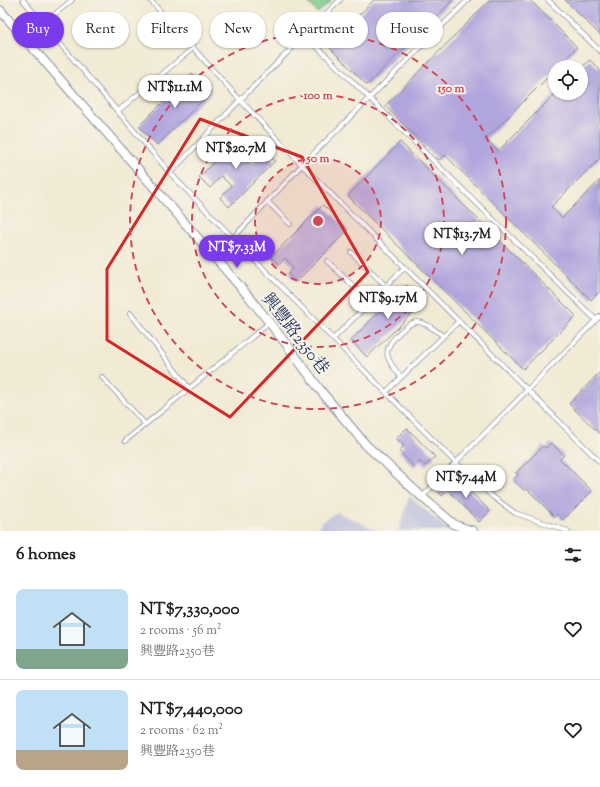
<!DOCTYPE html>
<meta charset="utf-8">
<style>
:root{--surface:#fff;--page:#f2f2f2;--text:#222;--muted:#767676;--line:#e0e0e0;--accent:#7c3aed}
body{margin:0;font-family:"Sorts Mill Goudy","Noto Serif TC",serif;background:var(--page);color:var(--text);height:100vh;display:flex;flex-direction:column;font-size:15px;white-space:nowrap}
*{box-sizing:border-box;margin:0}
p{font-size:13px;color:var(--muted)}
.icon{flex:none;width:22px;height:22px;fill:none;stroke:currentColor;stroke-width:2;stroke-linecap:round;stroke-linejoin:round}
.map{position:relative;height:531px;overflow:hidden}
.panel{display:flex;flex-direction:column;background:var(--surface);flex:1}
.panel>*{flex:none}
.guide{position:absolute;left:12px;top:12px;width:576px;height:36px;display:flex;gap:8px}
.fabs{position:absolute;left:548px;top:60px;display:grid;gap:8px}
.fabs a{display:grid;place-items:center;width:40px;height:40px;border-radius:50%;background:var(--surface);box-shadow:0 1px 3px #0004;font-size:20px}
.price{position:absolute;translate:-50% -34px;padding:0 9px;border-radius:14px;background:#fff;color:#222;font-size:13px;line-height:26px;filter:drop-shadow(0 1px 2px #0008)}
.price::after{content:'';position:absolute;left:50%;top:24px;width:12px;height:9px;margin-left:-6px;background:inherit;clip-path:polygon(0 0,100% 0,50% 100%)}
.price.current{background:var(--accent);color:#fff}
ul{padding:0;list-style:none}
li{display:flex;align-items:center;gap:12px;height:100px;padding:0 16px}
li+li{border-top:1px solid var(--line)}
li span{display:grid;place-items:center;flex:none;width:112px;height:80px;border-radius:8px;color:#555}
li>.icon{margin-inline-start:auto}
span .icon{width:48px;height:48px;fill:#fffc;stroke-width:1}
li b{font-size:17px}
h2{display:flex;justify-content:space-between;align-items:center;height:48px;padding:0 16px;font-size:17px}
.chip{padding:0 14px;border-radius:18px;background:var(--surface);box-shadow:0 1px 3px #0004;font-size:14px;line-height:36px}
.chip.current{background:var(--accent);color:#fff}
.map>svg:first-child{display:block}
.industrial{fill:#bfc2dd}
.green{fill:#7fcd8d;stroke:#4d7e76}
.building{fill:#b0a5dd}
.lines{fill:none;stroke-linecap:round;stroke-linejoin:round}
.service-casing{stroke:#868c99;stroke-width:5.5}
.minor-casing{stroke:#868c99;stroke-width:10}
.service{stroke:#fff;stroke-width:4}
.minor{stroke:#fff;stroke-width:8}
.marked{fill:none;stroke:#d62828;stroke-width:3;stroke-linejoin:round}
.ring{fill:none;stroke:#d1495b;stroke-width:2;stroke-dasharray:7 5}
.labels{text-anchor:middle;stroke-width:4;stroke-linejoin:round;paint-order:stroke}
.street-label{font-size:17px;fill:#1b2f5e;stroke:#f7f3e8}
.centre{fill:#d1495b;stroke:#f7f3e8;stroke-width:2}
.ring-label{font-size:12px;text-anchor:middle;font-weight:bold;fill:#d1495b;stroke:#f7f3e8;stroke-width:4;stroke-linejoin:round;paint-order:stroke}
</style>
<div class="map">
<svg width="600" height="531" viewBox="0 0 600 531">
<rect width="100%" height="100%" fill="#f7f3e8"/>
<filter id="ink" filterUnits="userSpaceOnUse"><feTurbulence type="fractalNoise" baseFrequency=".025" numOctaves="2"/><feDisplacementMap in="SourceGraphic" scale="8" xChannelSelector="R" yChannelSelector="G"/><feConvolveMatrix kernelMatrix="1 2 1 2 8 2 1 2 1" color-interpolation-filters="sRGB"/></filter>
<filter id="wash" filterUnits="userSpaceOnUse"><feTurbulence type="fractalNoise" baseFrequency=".012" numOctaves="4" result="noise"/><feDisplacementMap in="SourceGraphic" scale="16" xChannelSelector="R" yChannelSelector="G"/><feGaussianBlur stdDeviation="0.9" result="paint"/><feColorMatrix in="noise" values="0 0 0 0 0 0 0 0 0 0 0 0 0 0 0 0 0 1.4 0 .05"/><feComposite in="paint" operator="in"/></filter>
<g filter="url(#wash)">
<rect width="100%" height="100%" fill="#f1ead4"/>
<!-- industrial -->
<path class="industrial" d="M409,496L449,531H399Z
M337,512L372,528L375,531H317L322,522Z"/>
<!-- green -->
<path class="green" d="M306,0H332L318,13Z"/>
<g id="blocks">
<!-- building -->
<path class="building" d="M374,0H453L367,85L328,46Z
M490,0H530L577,47L558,67H555V70L486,139L498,151L556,93H581V68L590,60L600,70V158L551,207L562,218L600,180V291L591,300L445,155L439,160L385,106Z
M565,0H600V35Z
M192,73L211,92L157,145L139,126Z
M243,133L254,143L241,156L251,166L265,152L275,161L229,207L220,198L231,186L221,176L210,188L199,177Z
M400,142L576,316L523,369L348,196Z
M323,205L348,230L296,282L288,274L294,268L285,258L279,264L271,257Z
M407,285L410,288L412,286L426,300L367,357L351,340Z
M600,372V434L569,404Z
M407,428L435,457L425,466L420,461L414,467L399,451L404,446L396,438Z
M551,443L564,455L560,459L592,491L563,520L557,514L555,517L527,489L525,491L513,480L518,475L516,473L543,446L546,448Z
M451,478L460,487L463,484L490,511L479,522L448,490L442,496L438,491Z"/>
</g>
</g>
<g filter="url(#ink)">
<use href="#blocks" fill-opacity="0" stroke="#868c99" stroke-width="1"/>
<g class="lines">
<defs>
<path id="service" d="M23,0L170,173L233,238L455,462L493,497L515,513L568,531
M150,0L240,100L302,165L600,462
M548,0L600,51
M44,23L72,0
M305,35L596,320
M118,111L193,48
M170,173L240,100L340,0
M267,201L290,224
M233,238L302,165L468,0
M351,252L386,286
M327,261L370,302
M130,313L189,388
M333,339L405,267
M102,377L145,424
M401,377C386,358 380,351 400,332C405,328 409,323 416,322C426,322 435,330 443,336
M386,392L459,321
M125,441L269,323
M422,497L600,316"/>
<path id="minor" d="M0,10L250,298L287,345L321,391L366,445L422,497L455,525L473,531"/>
</defs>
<!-- service casing -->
<use href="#service" class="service-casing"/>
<!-- minor casing -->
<use href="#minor" class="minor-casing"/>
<!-- service -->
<use href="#service" class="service"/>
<!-- minor -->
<use href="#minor" class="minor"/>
</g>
</g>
<!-- marked area -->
<path class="marked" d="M200,119L302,157L368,272L230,417L107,340V269Z"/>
<!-- distance rings -->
<circle cx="318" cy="221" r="63" fill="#d1495b" fill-opacity=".12"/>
<g class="ring">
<circle cx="318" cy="221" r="63"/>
<circle cx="318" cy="221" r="126"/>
<circle cx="318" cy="221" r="188"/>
</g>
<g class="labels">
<!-- street labels -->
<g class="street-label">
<text transform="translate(296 333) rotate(52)" y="6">興豐路2350巷</text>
</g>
</g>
<circle cx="318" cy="221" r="6" class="centre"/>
<g class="ring-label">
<text x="451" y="92">150 m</text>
<text x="318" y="99">100 m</text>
<text x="318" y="162">50 m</text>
</g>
</svg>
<div class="fabs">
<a><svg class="icon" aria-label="locate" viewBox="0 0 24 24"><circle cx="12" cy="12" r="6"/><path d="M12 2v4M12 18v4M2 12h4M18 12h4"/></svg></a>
</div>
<b class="price" style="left:175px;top:109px">NT$11.1M</b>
<b class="price" style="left:236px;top:170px">NT$20.7M</b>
<b class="price" style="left:462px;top:256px">NT$13.7M</b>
<b class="price current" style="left:237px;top:269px">NT$7.33M</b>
<b class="price" style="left:388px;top:320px">NT$9.17M</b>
<b class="price" style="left:466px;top:499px">NT$7.44M</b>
<div class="guide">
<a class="chip current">Buy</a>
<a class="chip">Rent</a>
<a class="chip">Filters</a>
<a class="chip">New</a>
<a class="chip">Apartment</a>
<a class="chip">House</a>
</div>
</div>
<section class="panel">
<h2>6 homes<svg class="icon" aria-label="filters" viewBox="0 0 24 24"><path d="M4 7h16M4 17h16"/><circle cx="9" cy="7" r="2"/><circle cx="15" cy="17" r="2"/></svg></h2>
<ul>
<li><span style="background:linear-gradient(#bfe0f5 75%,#7fa58c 0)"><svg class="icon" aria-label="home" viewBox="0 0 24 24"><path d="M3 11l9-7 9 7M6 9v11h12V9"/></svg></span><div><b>NT$7,330,000</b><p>2 rooms · 56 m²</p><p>興豐路2350巷</p></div><svg class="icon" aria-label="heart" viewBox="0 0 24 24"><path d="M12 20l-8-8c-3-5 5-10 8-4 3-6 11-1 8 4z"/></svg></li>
<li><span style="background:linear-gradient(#bfe0f5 75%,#b9a48a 0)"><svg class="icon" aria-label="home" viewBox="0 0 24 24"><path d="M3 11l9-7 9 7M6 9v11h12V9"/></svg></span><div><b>NT$7,440,000</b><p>2 rooms · 62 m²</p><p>興豐路2350巷</p></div><svg class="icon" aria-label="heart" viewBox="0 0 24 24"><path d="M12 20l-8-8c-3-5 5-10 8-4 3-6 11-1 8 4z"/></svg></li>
</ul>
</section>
